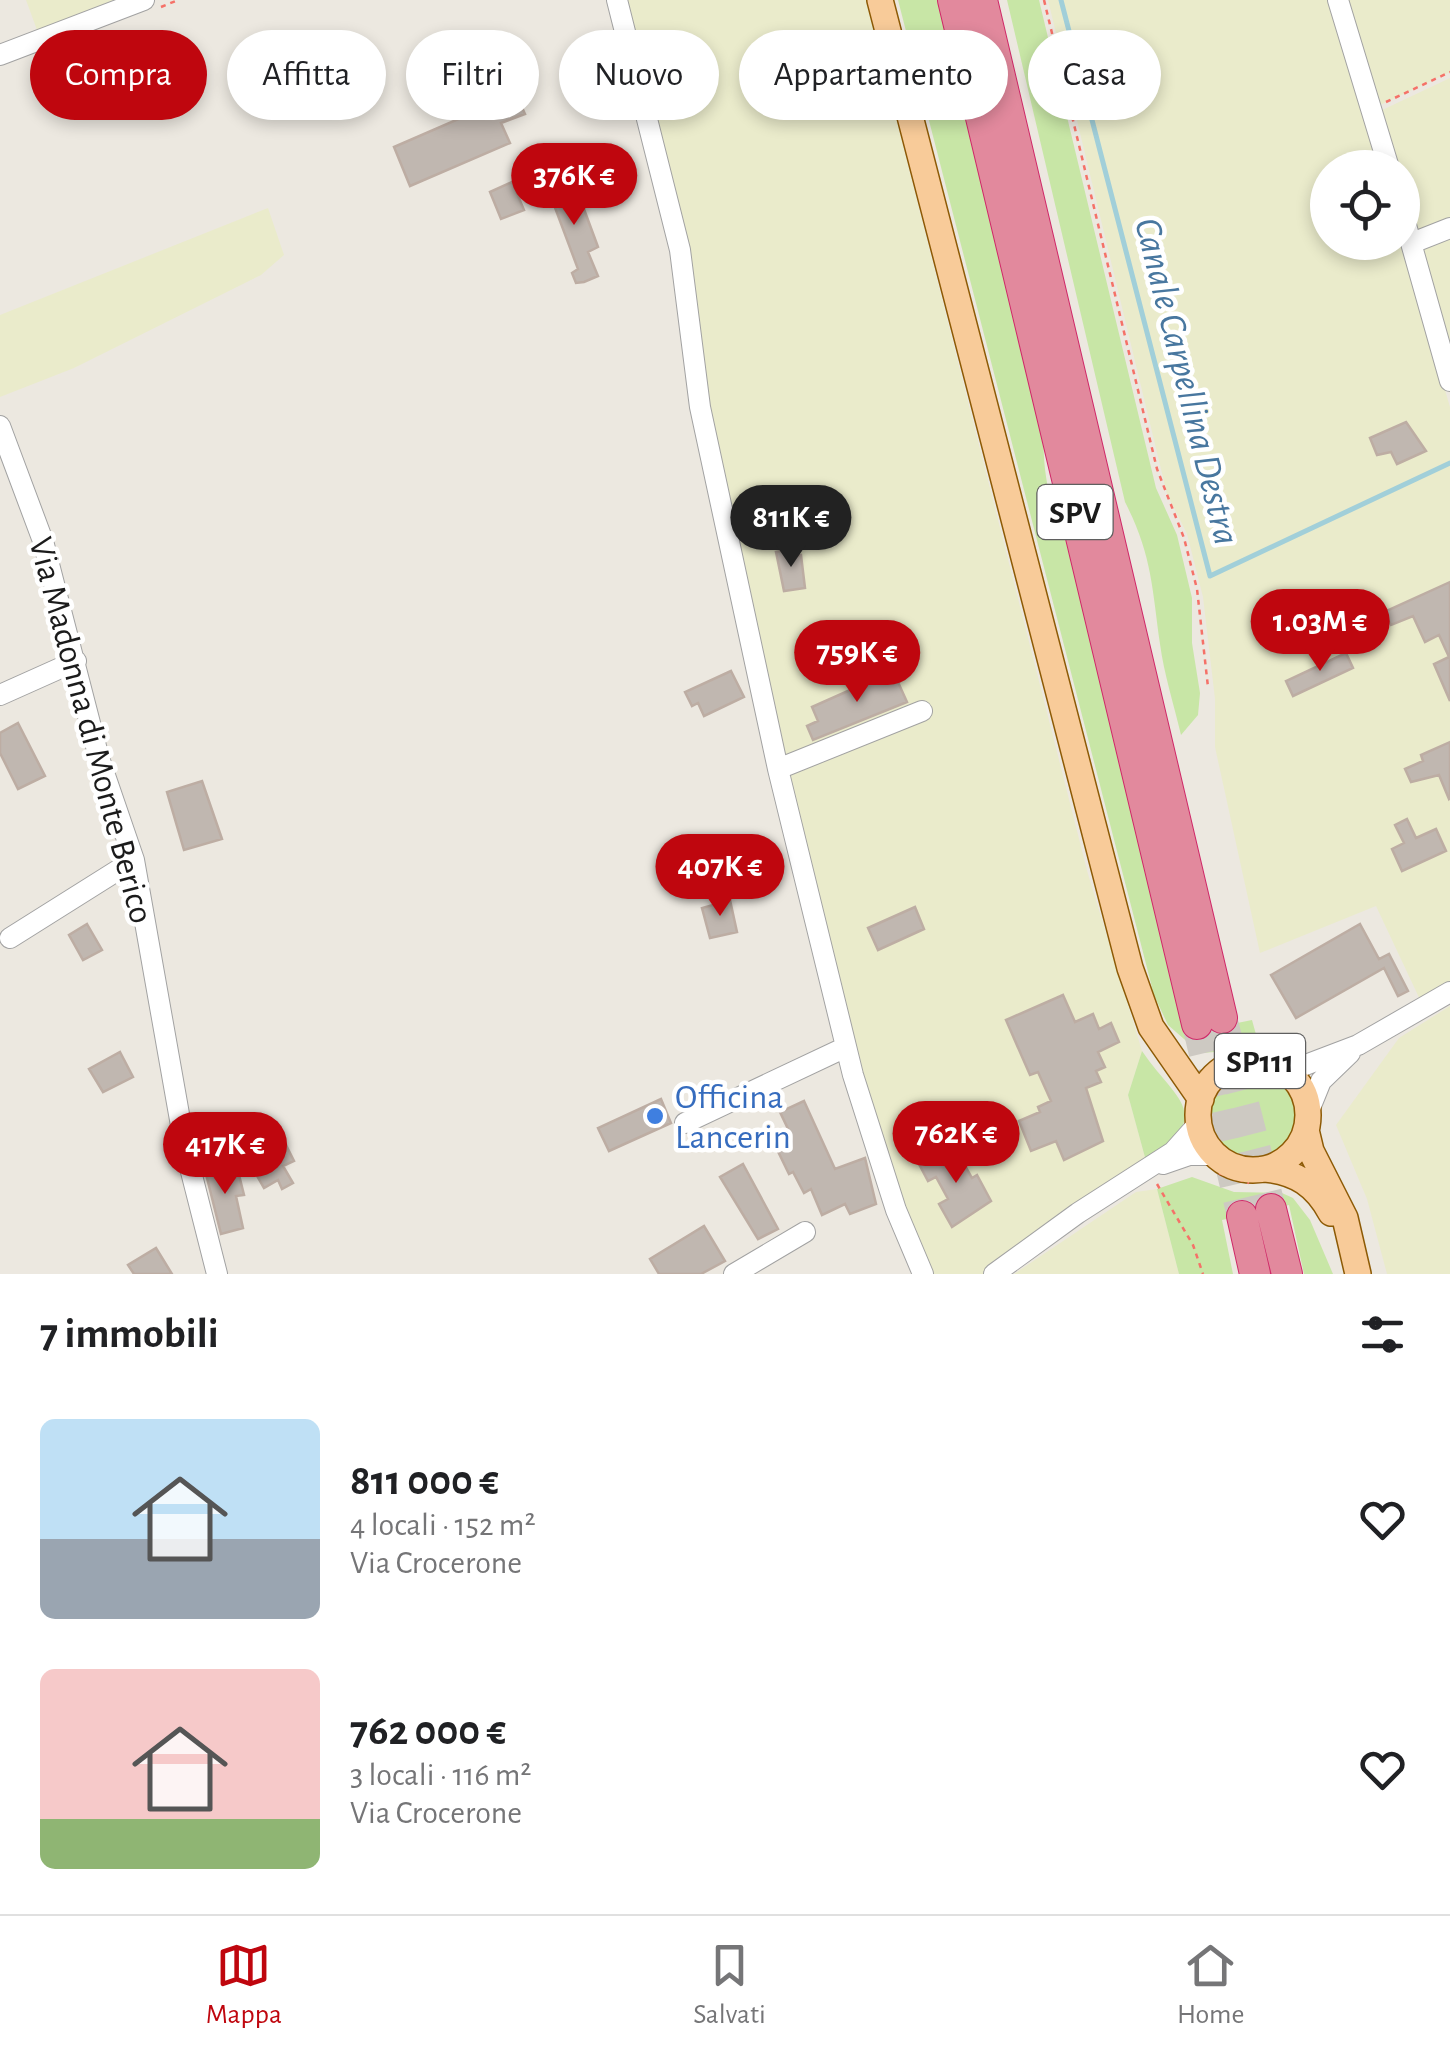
<!DOCTYPE html>
<html lang="it">
<meta charset="utf-8">
<style>
:root{--surface:#fff;--page:#f6f6f6;--text:#202124;--muted:#757577;--line:#e0e0e0;--accent:#bf060e}
body{margin:0;font-family:"Alegreya Sans",sans-serif;background:var(--page);color:var(--text);height:100vh;display:flex;flex-direction:column;font-size:38px;white-space:nowrap}
*{box-sizing:border-box;margin:0}
p{font-size:32px;color:var(--muted)}
.icon{flex:none;width:55px;height:55px;fill:none;stroke:currentColor;stroke-width:2;stroke-linecap:round;stroke-linejoin:round}
.map{position:relative;height:1274px;overflow:hidden}
.details{display:flex;flex-direction:column;background:var(--surface);flex:1}
.details>*{flex:none}
.banner{position:absolute;left:30px;top:30px;width:1390px;height:90px;display:flex;gap:20px}
.buttons{position:absolute;left:1310px;top:150px;display:grid;gap:20px}
.buttons a{display:grid;place-items:center;width:110px;height:110px;border-radius:50%;background:var(--surface);box-shadow:0 5px 15px #0003;font-size:50px}
.price{position:absolute;translate:-50% -85px;padding:0 22px;border-radius:35px;background:var(--accent);color:#fff;font-size:32px;line-height:65px;filter:drop-shadow(0 2px 5px #0008)}
.price::after{content:'';position:absolute;left:50%;top:60px;width:30px;height:22px;margin-left:-15px;background:inherit;clip-path:polygon(0 0,100% 0,50% 100%)}
.price.current{background:#222;color:#fff}
ul{padding:0;list-style:none}
li{display:flex;align-items:center;gap:30px;height:250px;padding:0 40px}
li span{display:grid;place-items:center;flex:none;width:280px;height:200px;border-radius:15px;color:#555}
li>.icon{margin-inline-start:auto}
span .icon{width:120px;height:120px;fill:#fffc;stroke-width:1}
li b{font-size:42px}
h2{display:flex;justify-content:space-between;align-items:center;height:120px;padding:0 40px;font-size:42px}
.pill{padding:0 35px;border-radius:45px;background:var(--surface);box-shadow:0 5px 15px #0003;font-size:35px;line-height:90px}
.pill.current{background:var(--accent);color:#fff}
.tabs{display:flex;justify-content:space-around;align-items:center;height:140px;border-top:2px solid var(--line);background:var(--surface);font-size:28px;color:var(--muted)}
.tabs a{display:grid;justify-items:center;gap:5px}
.tabs .current{color:var(--accent)}
.map>svg:first-child{display:block}
.farmland{fill:#eaebcb}
.grass{fill:#c8e6a6}
.lines{fill:none;stroke-linecap:round;stroke-linejoin:round}
.stream{stroke:#a1cfd9;stroke-width:5}
.building{fill:#c0b7b0;stroke:#bdada3;stroke-width:2.5}
.highway-tunnel{stroke:#cdc9c2;stroke-width:30;stroke-dasharray:30 15;stroke-linecap:butt}
.minor-casing{stroke:#a2a2a2;stroke-width:22}
.major-casing{stroke:#8d5a05;stroke-width:28}
.highway-casing{stroke:#cf2868;stroke-width:32}
.path{stroke:#f57168;stroke-width:2.5;stroke-dasharray:5 5;stroke-linecap:butt}
.minor{stroke:#fff;stroke-width:20}
.major{stroke:#f8cb99;stroke-width:25}
.highway{stroke:#e2899d;stroke-width:30}
.shop-dot{fill:#3f7fe0;stroke:#fff;stroke-width:4}
.labels{text-anchor:middle;stroke-width:9;stroke-linejoin:round;paint-order:stroke}
.shield{fill:#fff;stroke:#5f5f5f;stroke-width:2.5}
.shield-label{font-size:32px;font-weight:bold;fill:#1b1b1b}
.street-label{font-size:35px;fill:#1b1b1b;stroke:#fff}
.shop-label{font-size:35px;fill:#366cbe;stroke:#fff;text-anchor:start}
.water-label{font-size:38px;font-style:italic;fill:#48779f;stroke:#fff}
</style>
<div class="map">
<svg width="1450" height="1274" viewBox="0 0 1450 1274">
<rect width="100%" height="100%" fill="#ece8e0"/>
<!-- farmland -->
<path class="farmland" d="M26,0H114L37,30Z
M622,0H866L1088,874L1142,1051L1128,1095L1146,1161L988,1274H925L896,1195L819,916Z
M1048,0H1333L1380,167L1328,168V242H1402L1450,407V989L1423,1006L1376,906L1260,953L1215,747V699L1203,597L1187,534L1167,494Z
M1340,0H1450V72L1374,108Z
M1450,78V373L1403,215L1402,168L1387,167L1378,112Z
M268,208L284,255L261,275L74,368L0,397V315Z
M1450,1006V1274H1387L1367,1199L1336,1125L1399,1038Z
M1157,1189L1179,1274H1014L1136,1192Z"/>
<!-- grass -->
<path class="grass" d="M898,0H940L1044,428C1041,478 1053,520 1077,564L1188,1033L1252,1020L1260,1049L1200,1053L1168,1025L1154,995Z
M1007,0H1039L1156,488L1177,535L1192,598V643L1200,693L1198,715L1181,735C1174,705 1164,674 1160,644C1152,587 1152,555 1125,502Z
M1142,1051C1175,1100 1217,1114 1146,1161L1128,1095Z
M1211 1116a43 43 0 1 1 86 0a43 43 0 1 1-86 0Z
M1192,1177L1234,1192L1282,1193L1293,1198L1310,1220L1333,1274H1304L1289,1205L1222,1220L1233,1274H1179L1157,1189Z"/>
<g class="lines">
<!-- stream -->
<path class="stream" d="M1061,0L1210,576L1450,463"/>
</g>
<!-- building -->
<path class="building" d="M516,94L525,114L501,123L510,143L410,186L394,147Z
M558,175L564,189L570,186L573,195L578,193L598,247L588,252L598,276L584,282L576,283L572,273L578,269L545,181Z
M512,182L524,210L501,219L490,192Z
M1406,422L1426,451L1397,464L1391,452L1377,455L1370,438Z
M795,548L797,556L801,555L805,588L784,591L776,552Z
M1450,582V701L1434,664L1449,657L1439,635L1425,642L1413,616L1391,625L1384,612Z
M1346,653L1353,668L1293,696L1286,681Z
M731,671L744,697L704,716L698,703L692,706L685,692Z
M893,671L907,702L813,740L807,726L818,721L812,707Z
M18,723L45,776L18,789L0,753V733Z
M1450,742V798L1449,799L1439,775L1411,782L1405,769L1423,761L1421,755Z
M202,781L222,839L184,850L167,792Z
M1407,819L1416,838L1436,829L1446,851L1402,871L1392,849L1404,843L1395,825Z
M730,900L737,932L710,938L702,908Z
M915,907L924,929L878,950L868,928Z
M87,924L102,950L83,960L69,935Z
M1360,924L1379,959L1389,954L1408,991L1398,996L1384,968L1296,1018L1271,975Z
M1063,995L1075,1022L1093,1014L1099,1029L1111,1023L1119,1042L1098,1052L1105,1067L1096,1071L1101,1082L1086,1088L1103,1141L1064,1160L1056,1141L1031,1151L1019,1121L1040,1112L1038,1107L1051,1101L1038,1072L1030,1075L1006,1020Z
M120,1052L133,1077L103,1092L89,1069Z
M661,1099L671,1123L609,1151L598,1128Z
M804,1101L835,1169L865,1158L876,1204L850,1214L845,1204L822,1215L811,1189L804,1193L793,1172L789,1174L772,1139L789,1131L780,1112Z
M286,1145L294,1161L283,1166L293,1183L282,1189L278,1180L264,1188L252,1167L269,1162L268,1155Z
M954,1146L972,1178L977,1175L991,1201L952,1227L939,1204L948,1199L936,1177L928,1181L919,1164Z
M221,1162L224,1175L238,1171L244,1195L236,1196L243,1228L221,1234L204,1166Z
M743,1164L778,1229L758,1239L720,1177Z
M704,1226L725,1261L701,1274H659L650,1259Z
M156,1248L172,1274H134L128,1265Z"/>
<g class="lines">
<!-- highway-tunnel -->
<path class="highway-tunnel" d="M1222,1018L1271,1209
M1197,1024L1242,1216"/>
<defs>
<path id="minor" d="M617,0L680,250L700,407L778,769L853,1075L896,1210L923,1274
M1338,0L1389,168
M0,55L144,0
M1402,211L1450,381
M1412,243L1450,228
M0,426L43,541L99,758L134,860L185,1148L217,1274
M0,695L76,661
M778,769L922,711
M10,938L134,860
M1287,1072L1358,1045L1450,992
M1308,1113L1321,1081L1350,1053
M685,1123L846,1047
M1163,1164L1189,1155H1216
M734,1274L805,1232
M994,1274L1078,1213L1173,1152L1199,1123"/>
<path id="major" d="M880,0L1130,968L1151,1027L1201,1099
M1198 1115a55 55 0 1 1 110 0a55 55 0 1 1-110 0Z
M1306,1130L1311,1151L1345,1218L1358,1274
M1265,1169C1296,1172 1316,1185 1331,1213"/>
<path id="highway" d="M953,0L1197,1024
M982,0L1222,1018
M1271,1209L1287,1274
M1242,1216L1255,1274"/>
</defs>
<!-- minor casing -->
<use href="#minor" class="minor-casing"/>
<!-- major casing -->
<use href="#major" class="major-casing"/>
<!-- highway casing -->
<use href="#highway" class="highway-casing"/>
<!-- path -->
<path class="path" d="M1044,0L1157,469L1184,538L1197,589L1208,687
M161,7L178,0
M1386,102L1450,72
M1219,1173L1249,1183
M1157,1184L1193,1245L1203,1274"/>
<!-- minor -->
<use href="#minor" class="minor"/>
<!-- major -->
<use href="#major" class="major"/>
<!-- highway -->
<use href="#highway" class="highway"/>
</g>
<!-- markers -->
<circle class="shop-dot" cx="655" cy="1116" r="10"/>
<g class="labels">
<!-- shield labels -->
<g class="shield">
<rect x="1037.5" y="485" width="75" height="54" rx="8"/>
<rect x="1215" y="1034" width="90" height="54" rx="8"/>
</g>
<g class="shield-label">
<text x="1075" y="523">SPV</text>
<text x="1260" y="1072">SP111</text>
</g>
<!-- street labels -->
<g class="street-label">
<text transform="translate(92 730) rotate(75)" y="12">Via Madonna di Monte Berico</text>
</g>
<!-- shop labels -->
<g class="shop-label">
<text x="675" y="1108">Officina<tspan x="675" dy="40">Lancerin</tspan></text>
</g>
<!-- water labels -->
<g class="water-label">
<text transform="translate(1188 381) rotate(76)" y="13">Canale Carpellina Destra</text>
</g>
</g>
</svg>
<div class="buttons">
<a><svg class="icon" aria-label="locate" viewBox="0 0 24 24"><circle cx="12" cy="12" r="6"/><path d="M12 2v4M12 18v4M2 12h4M18 12h4"/></svg></a>
</div>
<b class="price" style="left:574px;top:228px">376K €</b>
<b class="price current" style="left:791px;top:570px">811K €</b>
<b class="price" style="left:1320px;top:674px">1.03M €</b>
<b class="price" style="left:857px;top:705px">759K €</b>
<b class="price" style="left:720px;top:919px">407K €</b>
<b class="price" style="left:956px;top:1186px">762K €</b>
<b class="price" style="left:225px;top:1197px">417K €</b>
<div class="banner">
<a class="pill current">Compra</a>
<a class="pill">Affitta</a>
<a class="pill">Filtri</a>
<a class="pill">Nuovo</a>
<a class="pill">Appartamento</a>
<a class="pill">Casa</a>
</div>
</div>
<section class="details">
<h2>7 immobili<svg class="icon" aria-label="filters" viewBox="0 0 24 24"><path d="M4 7h16M4 17h16"/><circle cx="9" cy="7" r="2"/><circle cx="15" cy="17" r="2"/></svg></h2>
<ul>
<li><span style="background:linear-gradient(#bfe0f5 60%,#9aa5b1 0)"><svg class="icon" aria-label="home" viewBox="0 0 24 24"><path d="M3 11l9-7 9 7M6 9v11h12V9"/></svg></span><div><b>811 000 €</b><p>4 locali · 152 m²</p><p>Via Crocerone</p></div><svg class="icon" aria-label="heart" viewBox="0 0 24 24"><path d="M12 20l-8-8c-3-5 5-10 8-4 3-6 11-1 8 4z"/></svg></li>
<li><span style="background:linear-gradient(#f6c9c9 75%,#8fb573 0)"><svg class="icon" aria-label="home" viewBox="0 0 24 24"><path d="M3 11l9-7 9 7M6 9v11h12V9"/></svg></span><div><b>762 000 €</b><p>3 locali · 116 m²</p><p>Via Crocerone</p></div><svg class="icon" aria-label="heart" viewBox="0 0 24 24"><path d="M12 20l-8-8c-3-5 5-10 8-4 3-6 11-1 8 4z"/></svg></li>
</ul>
</section>
<nav class="tabs">
<a class="current"><svg class="icon" aria-label="map" viewBox="0 0 24 24"><path d="M3 6l6-2 6 2 6-2v14l-6 2-6-2-6 2zM9 4v14M15 6v14"/></svg>Mappa</a>
<a><svg class="icon" aria-label="saved" viewBox="0 0 24 24"><path d="M7 4h10v16l-5-4-5 4z"/></svg>Salvati</a>
<a><svg class="icon" aria-label="home" viewBox="0 0 24 24"><path d="M3 11l9-7 9 7M6 9v11h12V9"/></svg>Home</a>
</nav>
